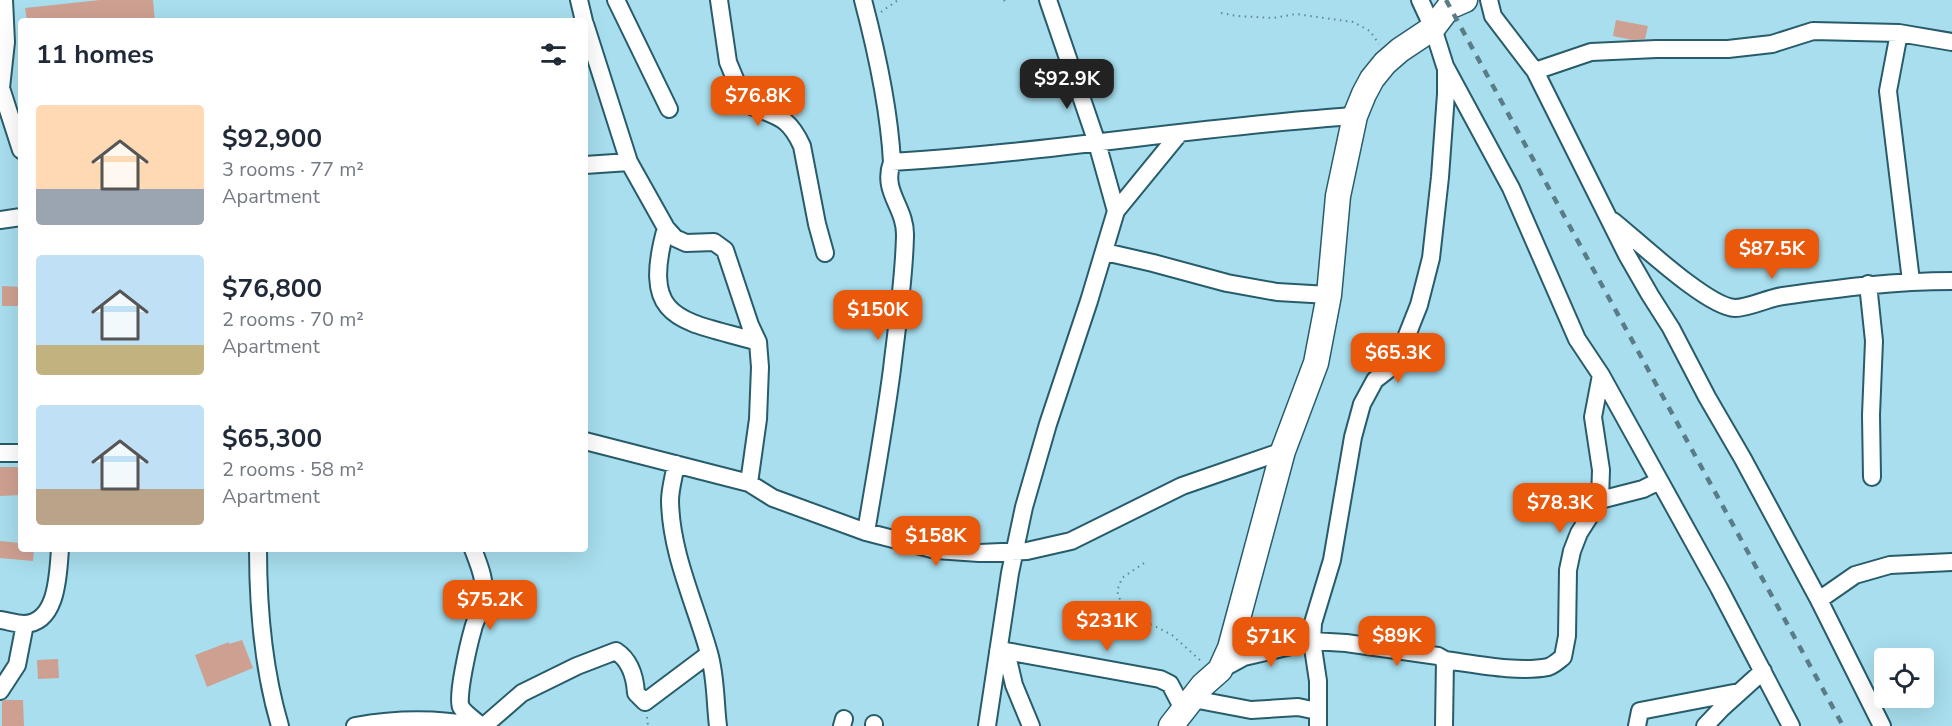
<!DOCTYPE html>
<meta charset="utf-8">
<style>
:root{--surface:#fff;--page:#f2f2f3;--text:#1f2937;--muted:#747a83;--accent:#ea580c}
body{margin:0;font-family:"Nunito Sans",sans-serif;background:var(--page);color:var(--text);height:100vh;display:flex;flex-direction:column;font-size:22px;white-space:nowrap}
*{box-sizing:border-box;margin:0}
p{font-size:20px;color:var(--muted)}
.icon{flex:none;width:33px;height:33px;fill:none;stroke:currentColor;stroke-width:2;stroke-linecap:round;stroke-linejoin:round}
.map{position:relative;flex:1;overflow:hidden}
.side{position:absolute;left:18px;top:18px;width:570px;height:534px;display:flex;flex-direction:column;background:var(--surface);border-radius:6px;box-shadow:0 6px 24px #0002}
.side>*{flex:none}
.fabs{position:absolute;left:1874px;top:648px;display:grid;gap:12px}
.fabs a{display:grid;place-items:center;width:60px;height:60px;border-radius:6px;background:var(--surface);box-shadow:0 6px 24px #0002;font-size:30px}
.price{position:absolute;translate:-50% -51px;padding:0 14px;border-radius:12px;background:var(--accent);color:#fff;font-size:20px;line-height:39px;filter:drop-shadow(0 2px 3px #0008)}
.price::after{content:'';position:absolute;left:50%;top:36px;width:18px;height:14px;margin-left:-9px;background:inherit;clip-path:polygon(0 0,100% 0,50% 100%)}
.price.current{background:#222;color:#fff}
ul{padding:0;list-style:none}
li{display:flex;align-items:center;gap:18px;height:150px;padding:0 18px}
li span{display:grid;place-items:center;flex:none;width:168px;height:120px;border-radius:6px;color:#555}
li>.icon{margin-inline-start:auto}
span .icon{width:72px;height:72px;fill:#fffc;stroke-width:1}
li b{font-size:26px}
h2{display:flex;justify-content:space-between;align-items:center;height:72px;padding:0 18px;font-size:26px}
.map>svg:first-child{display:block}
.building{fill:#cea091}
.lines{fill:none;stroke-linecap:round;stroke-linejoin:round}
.street-casing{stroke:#285c6a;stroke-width:20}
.secondary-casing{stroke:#285c6a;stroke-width:27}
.path{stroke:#638894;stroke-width:2;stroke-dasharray:1.5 4.5;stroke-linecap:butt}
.street{stroke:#fff;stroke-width:16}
.secondary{stroke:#fff;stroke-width:24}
.rail{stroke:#597c87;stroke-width:4.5;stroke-dasharray:8 8;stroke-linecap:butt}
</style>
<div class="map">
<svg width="1952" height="726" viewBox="0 0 1952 726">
<rect width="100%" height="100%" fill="#a8deee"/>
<!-- building -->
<path class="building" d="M100,0H153L155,21H135L134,18L111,21H27L25,8Z
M1616,20L1648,26L1645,39L1632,40L1613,36Z
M2,286L21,287V306H2Z
M0,467H19L21,495L0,496Z
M0,541L21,543V549H34L33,561L0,558Z
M242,640L253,668L207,687L195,655L229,642V644Z
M58,659L59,678L38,679L37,660Z
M5,700H23L24,726H2V701Z"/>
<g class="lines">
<defs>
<path id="street" d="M4,0L6,42L1,88L21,150
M579,0L584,21
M616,0L669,109
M719,0L728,62L745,103C774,117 787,113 802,146L817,224L825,253
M863,0C877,53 889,107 892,162C1047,153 1201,126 1355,116
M1048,0L1097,143L1116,211
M1420,0L1433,28L1445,66L1511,188L1577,339L1601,375L1719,588L1791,726
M1489,0L1493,16L1535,71L1627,255L1650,295L1671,328L1707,397L1743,459L1819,600L1882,726
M585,24L629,162L666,228L675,238L686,243L714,242L725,250L750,325L758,342L760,367L758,419L749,483
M1899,33L1888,91L1911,281
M1535,71L1591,52L1656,49H1728L1772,44L1813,31L1899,33L1952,42
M585,165L629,162
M0,220L21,217
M1613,221C1637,240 1707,307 1735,308C1749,308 1768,298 1783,296C1840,288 1895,281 1952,281
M666,228C639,324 684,320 758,342
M1105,252L1153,263L1227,283L1277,292L1329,295
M1868,284L1874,341L1871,415L1872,477
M585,441L749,483L773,498L866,532L936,550L979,553L1027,551L1071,541L1182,486L1283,451
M0,453H21
M676,464C674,476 670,489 670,501C671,554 695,603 709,653C716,677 715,702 718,726
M1600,500L1643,489L1659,481
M866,532C875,478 885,423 892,369C897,325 904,281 905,236C906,207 881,192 892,162
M258,549C258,608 263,669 280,726
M473,549C479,565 486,581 484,599C483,609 475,619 473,629C469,643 456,698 461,707C464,713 476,721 481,726
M1819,600L1855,575L1890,565L1952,562
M0,620C8,621 16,624 24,624C58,623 58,573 60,549
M998,651H1006L1160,679L1170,684L1183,709
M1006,651L1014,685L1031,726
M1445,660C1475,664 1519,673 1548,667C1554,665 1559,660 1563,657L1567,636L1568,570L1572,551L1579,533L1600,500L1601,470L1593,417L1601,375
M1220,670L1244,657L1312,641L1346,643L1438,656L1445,660L1444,726
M0,691L17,665L25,624
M1193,699L1251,710L1298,707L1317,711
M355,726C394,719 437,718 476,726
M484,726L522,693L577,666L616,651C631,661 635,677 636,693L645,702L709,654
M842,726L844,719
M874,726V724
M987,726L1010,573L1024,507L1048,424L1089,301L1116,211L1179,134
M1318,726V681L1312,641L1313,623L1332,560L1353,437L1362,404L1375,380L1393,366L1402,348L1419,305L1431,258L1440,177L1446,94V70
M1637,726L1640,711L1739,692
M1705,726L1722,708L1763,671"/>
<path id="secondary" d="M1171,726L1203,685L1220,670L1230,648L1283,451L1316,363L1329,295L1338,196L1355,116L1364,94L1372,79L1385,63L1400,50L1433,28L1449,7L1465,0"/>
</defs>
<!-- street casing -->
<use href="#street" class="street-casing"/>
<!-- secondary casing -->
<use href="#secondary" class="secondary-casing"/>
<!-- path -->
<path class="path" d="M1004,0L1007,5
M881,12L898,0
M1221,13L1237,16L1273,18L1296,14L1353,22L1370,31L1379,44
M1144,563L1122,578L1117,591L1122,605L1135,616L1172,635L1201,661
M647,717L648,726"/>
<!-- street -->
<use href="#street" class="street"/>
<!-- secondary -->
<use href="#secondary" class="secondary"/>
<!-- rail -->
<path class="rail" d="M1446,0L1843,726"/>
</g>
</svg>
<div class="fabs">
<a><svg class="icon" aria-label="locate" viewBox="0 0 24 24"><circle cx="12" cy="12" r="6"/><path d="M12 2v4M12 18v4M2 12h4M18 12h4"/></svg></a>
</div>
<b class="price current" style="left:1067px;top:110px">$92.9K</b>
<b class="price" style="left:758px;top:127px">$76.8K</b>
<b class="price" style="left:1772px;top:280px">$87.5K</b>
<b class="price" style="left:878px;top:341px">$150K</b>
<b class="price" style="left:1398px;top:384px">$65.3K</b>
<b class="price" style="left:1560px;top:534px">$78.3K</b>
<b class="price" style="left:936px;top:567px">$158K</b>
<b class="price" style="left:490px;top:631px">$75.2K</b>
<b class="price" style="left:1107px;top:652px">$231K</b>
<b class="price" style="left:1397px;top:667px">$89K</b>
<b class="price" style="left:1271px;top:668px">$71K</b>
<section class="side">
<h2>11 homes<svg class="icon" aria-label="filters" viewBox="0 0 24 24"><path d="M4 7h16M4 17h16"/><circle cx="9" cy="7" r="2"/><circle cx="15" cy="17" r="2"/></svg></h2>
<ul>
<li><span style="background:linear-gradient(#ffd9b3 70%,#9aa5b1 0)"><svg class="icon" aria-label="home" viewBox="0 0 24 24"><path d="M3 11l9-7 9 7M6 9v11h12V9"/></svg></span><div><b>$92,900</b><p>3 rooms · 77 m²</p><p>Apartment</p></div></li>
<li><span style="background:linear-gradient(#bfe0f5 75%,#c2b280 0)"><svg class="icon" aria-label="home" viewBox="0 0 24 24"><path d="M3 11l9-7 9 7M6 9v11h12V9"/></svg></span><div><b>$76,800</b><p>2 rooms · 70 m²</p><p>Apartment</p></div></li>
<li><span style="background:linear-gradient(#bfe0f5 70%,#b9a48a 0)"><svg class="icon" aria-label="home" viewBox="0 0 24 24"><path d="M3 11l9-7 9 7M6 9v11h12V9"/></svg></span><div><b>$65,300</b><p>2 rooms · 58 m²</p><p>Apartment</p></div></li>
</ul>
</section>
</div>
